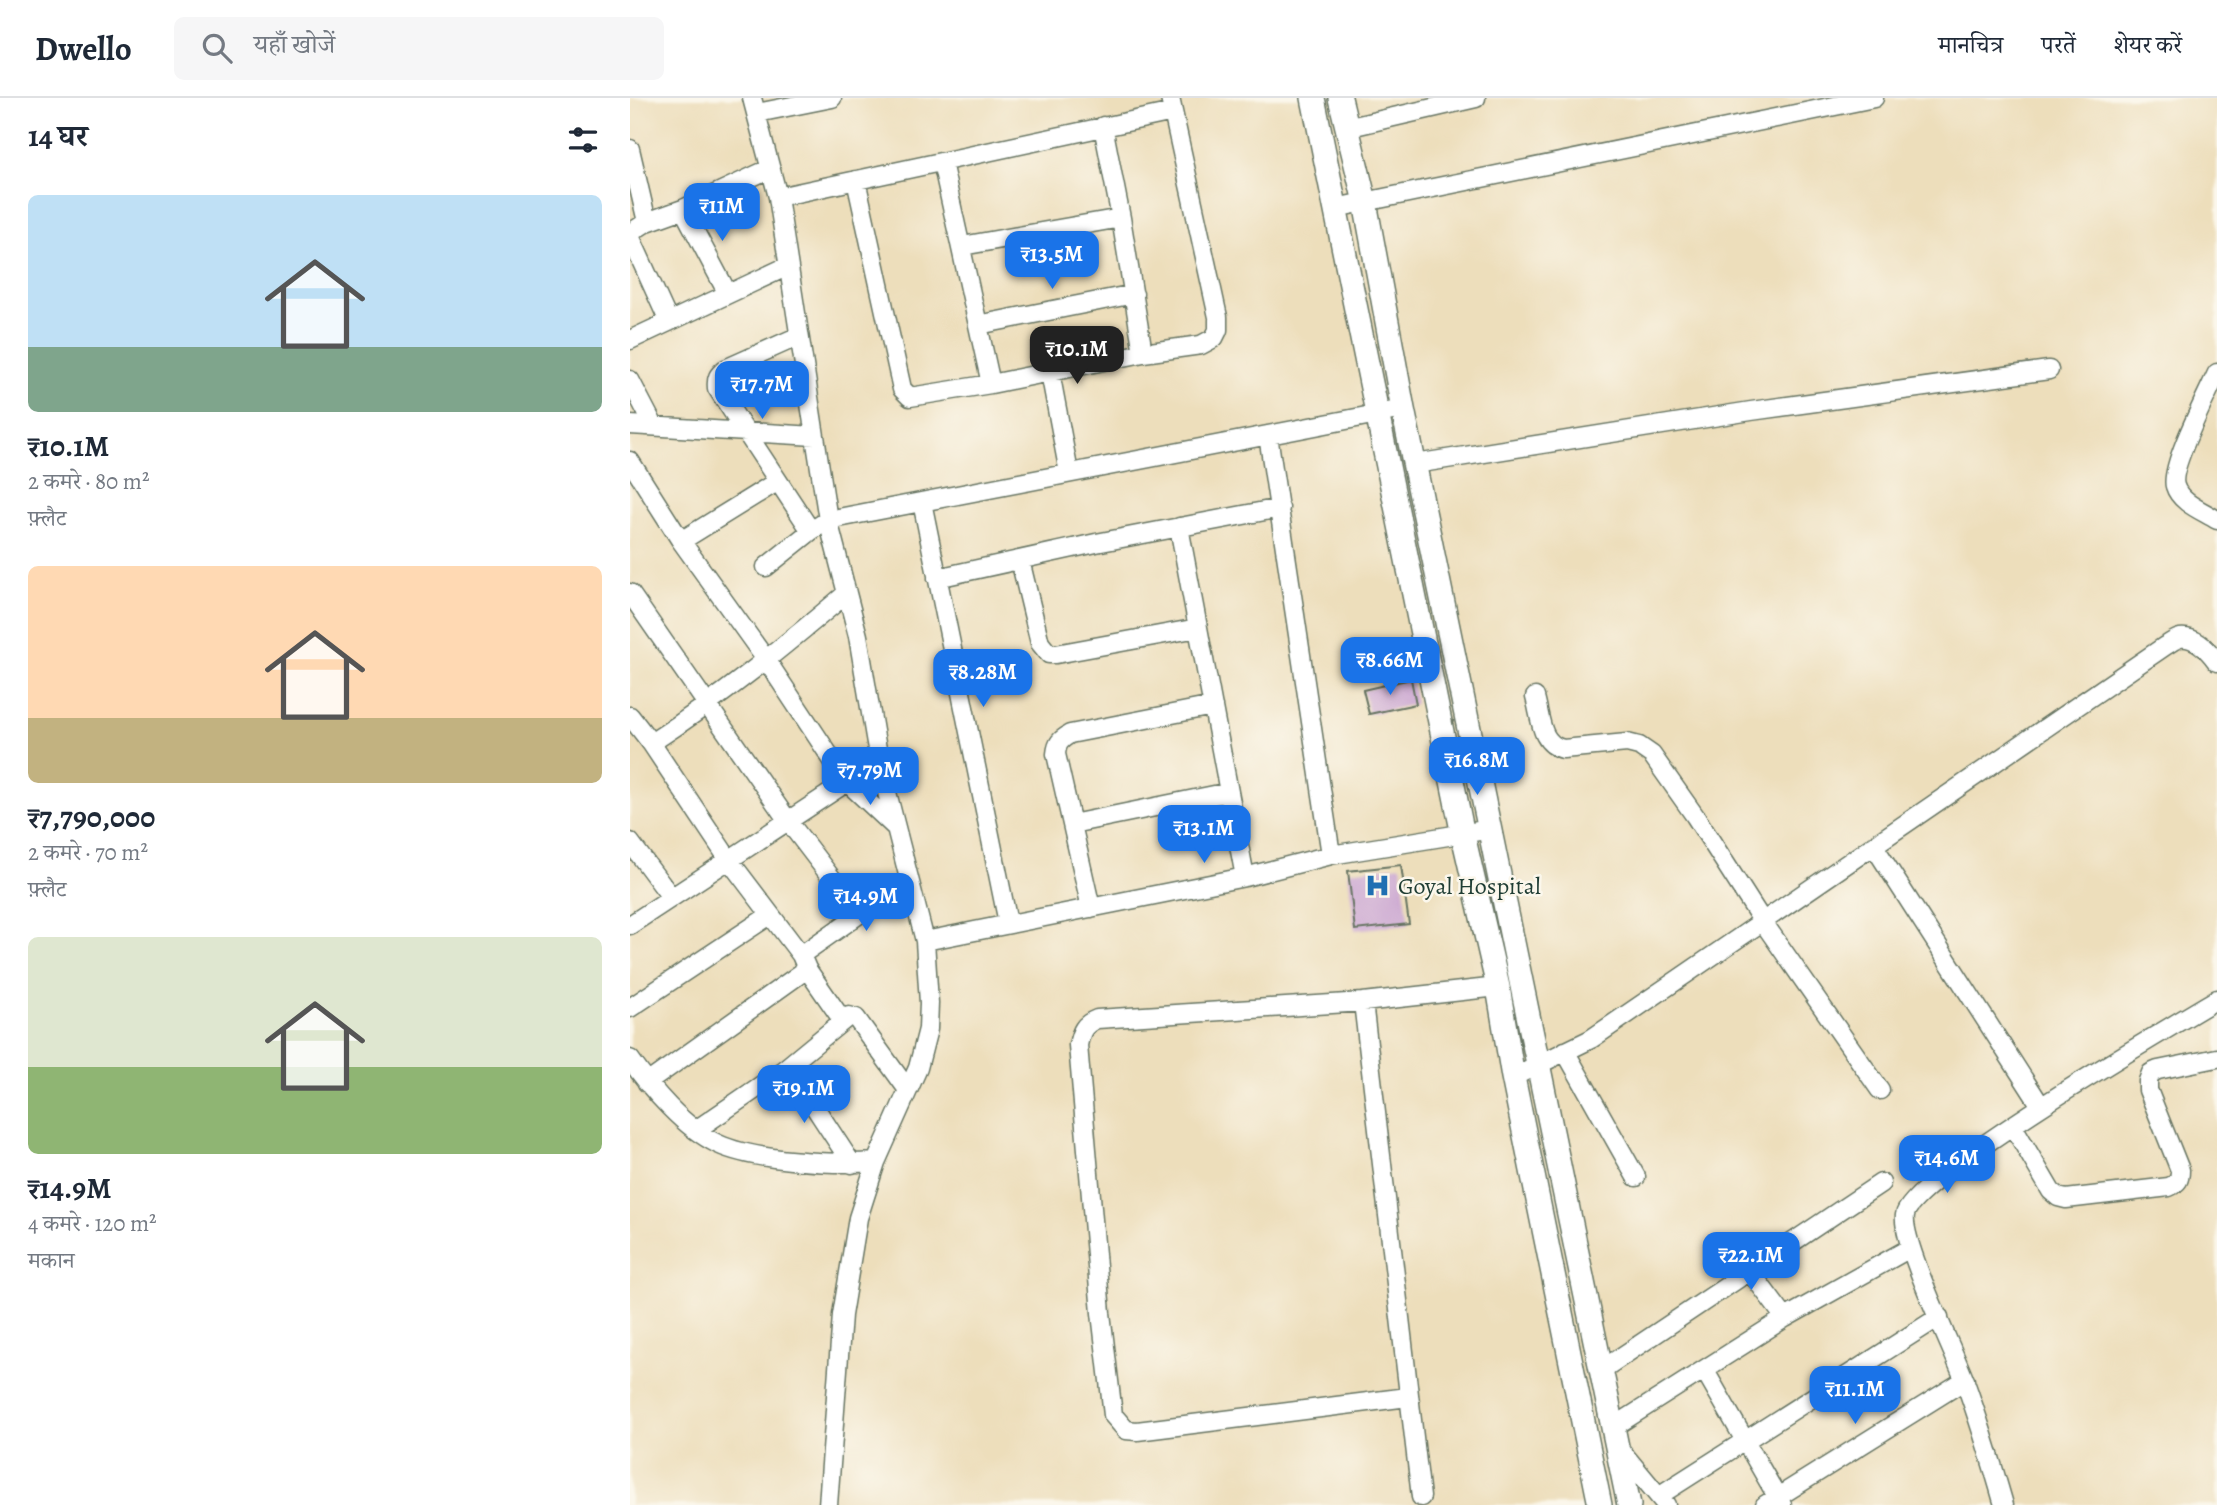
<!DOCTYPE html>
<html lang="hi">
<meta charset="utf-8">
<style>
:root{--surface:#fff;--page:#f6f6f7;--text:#1f2937;--muted:#747a83;--line:#e0e1e3;--accent:#1a73e8}
body{margin:0;font-family:Alegreya,"Noto Serif Devanagari",serif;background:var(--page);color:var(--text);height:100vh;display:flex;flex-direction:column;font-size:26px;white-space:nowrap}
*{box-sizing:border-box;margin:0}
p{font-size:23px;color:var(--muted)}
.icon{flex:none;width:38px;height:38px;fill:none;stroke:currentColor;stroke-width:2;stroke-linecap:round;stroke-linejoin:round}
.map{position:relative;flex:1;overflow:hidden}
.details{display:flex;flex-direction:column;background:var(--surface);width:630px}
.details>*{flex:none}
.price{position:absolute;translate:-50% -60px;padding:0 16px;border-radius:14px;background:var(--accent);color:#fff;font-size:23px;line-height:46px;filter:drop-shadow(0 2px 4px #0008)}
.price::after{content:'';position:absolute;left:50%;top:42px;width:21px;height:16px;margin-left:-10px;background:inherit;clip-path:polygon(0 0,100% 0,50% 100%)}
.price.on{background:#222;color:#fff}
ul{padding:0;list-style:none}
li{display:grid;align-content:center;gap:14px;height:371px;padding:0 28px}
li span{display:grid;place-items:center;height:217px;border-radius:10px;color:#555}
li>.icon{margin-inline-start:auto}
span .icon{width:126px;height:126px;fill:#fffc;stroke-width:1}
li b{font-size:30px}
h2{display:flex;justify-content:space-between;align-items:center;height:84px;padding:0 28px;font-size:30px}
header{display:flex;align-items:center;gap:42px;box-sizing:border-box;height:98px;padding:0 35px;background:var(--surface);border-bottom:2px solid var(--line)}
header strong{font-size:33px}
nav{display:flex;gap:38px;margin-inline-start:auto;font-size:24px}
.search{width:490px;height:63px;background:var(--page);display:flex;align-items:center;gap:18px;box-sizing:border-box;padding:0 24px;border-radius:10px;color:var(--muted);font-size:26px}
main{display:flex;flex:1;min-height:0}
.map>svg:first-child{display:block}
.building{fill:#cfadd3}
.lines{fill:none;stroke-linecap:round;stroke-linejoin:round}
.minor-casing{stroke:#677563;stroke-width:21}
.major-casing{stroke:#677563;stroke-width:26}
.minor{stroke:#fff;stroke-width:18}
.major{stroke:#fff;stroke-width:23}
.labels{text-anchor:middle;stroke-width:5;stroke-linejoin:round;paint-order:stroke}
.poi-label{font-size:24px;fill:#1f3d34;stroke:#fbf7ec;text-anchor:start}
</style>
<header>
<strong>Dwello</strong>
<div class="search"><svg class="icon" aria-label="search" viewBox="0 0 24 24"><circle cx="10" cy="10" r="6"/><path d="M15 15l6 6"/></svg>यहाँ खोजें</div>
<nav><a>मानचित्र</a><a>परतें</a><a>शेयर करें</a></nav>
</header>
<main>
<section class="details">
<h2>14 घर<svg class="icon" aria-label="filters" viewBox="0 0 24 24"><path d="M4 7h16M4 17h16"/><circle cx="9" cy="7" r="2"/><circle cx="15" cy="17" r="2"/></svg></h2>
<ul>
<li><span style="background:linear-gradient(#bfe0f5 70%,#7fa58c 0)"><svg class="icon" aria-label="home" viewBox="0 0 24 24"><path d="M3 11l9-7 9 7M6 9v11h12V9"/></svg></span><div><b>₹10.1M</b><p>2 कमरे · 80 m²</p><p>फ़्लैट</p></div></li>
<li><span style="background:linear-gradient(#ffd9b3 70%,#c2b280 0)"><svg class="icon" aria-label="home" viewBox="0 0 24 24"><path d="M3 11l9-7 9 7M6 9v11h12V9"/></svg></span><div><b>₹7,790,000</b><p>2 कमरे · 70 m²</p><p>फ़्लैट</p></div></li>
<li><span style="background:linear-gradient(#dfe7d0 60%,#8fb573 0)"><svg class="icon" aria-label="home" viewBox="0 0 24 24"><path d="M3 11l9-7 9 7M6 9v11h12V9"/></svg></span><div><b>₹14.9M</b><p>4 कमरे · 120 m²</p><p>मकान</p></div></li>
</ul>
</section>
<div class="map">
<svg width="1587" height="1407" viewBox="0 0 1587 1407">
<rect width="100%" height="100%" fill="#fbf7ec"/>
<filter id="ink" filterUnits="userSpaceOnUse"><feTurbulence type="fractalNoise" baseFrequency=".0143" numOctaves="2"/><feDisplacementMap in="SourceGraphic" scale="14" xChannelSelector="R" yChannelSelector="G"/><feConvolveMatrix kernelMatrix="1 2 1 2 8 2 1 2 1" color-interpolation-filters="sRGB"/></filter>
<filter id="wash" filterUnits="userSpaceOnUse"><feTurbulence type="fractalNoise" baseFrequency=".00686" numOctaves="4" result="noise"/><feDisplacementMap in="SourceGraphic" scale="28" xChannelSelector="R" yChannelSelector="G"/><feGaussianBlur stdDeviation="1.57" result="paint"/><feColorMatrix in="noise" values="0 0 0 0 0 0 0 0 0 0 0 0 0 0 0 0 0 1.4 0 .05"/><feComposite in="paint" operator="in"/></filter>
<g filter="url(#wash)">
<rect width="100%" height="100%" fill="#eddebb"/>
<g id="blocks">
<!-- building -->
<path class="building" d="M781,581L786,606L739,616L733,592Z
M771,767L779,826L725,832L718,773Z"/>
</g>
</g>
<g filter="url(#ink)">
<use href="#blocks" fill-opacity="0" stroke="#677563" stroke-width="2"/>
<g class="lines">
<defs>
<path id="minor" d="M122,0L148,99L198,422L228,538L249,663L295,843L299,905L298,931L288,970L246,1064L228,1120L212,1217L198,1407
M127,15L202,0
M473,28L491,120L513,255
M716,30L846,0
M0,51L17,124
M312,64L361,286
M226,82L272,291L280,299L361,286L513,255L571,247L584,240L588,232V219L540,0
M148,99L543,14
M705,110L1244,0
M53,111L98,196
M0,135L17,124L53,111L139,71
M0,138L39,224
M332,148L491,120
M348,227L504,196
M169,238L95,271C88,277 86,280 87,290L181,433
M0,242L158,168
M420,274L439,375
M1587,275C1578,295 1539,370 1545,388C1550,405 1573,413 1587,422
M0,282L24,328
M0,327L185,338
M638,337L701,757
M0,363L51,443L137,563L217,684L265,729
M785,366L1121,313L1419,272
M292,404L378,825
M549,429L615,779
M51,443L148,383
M390,462L410,545L419,556H426L568,530
M136,469L181,433L198,422L773,311
M307,480L466,445L650,410
M0,495L158,723L229,816
M905,599C911,620 910,646 933,651L997,645L1009,648L1022,657L1065,718L1133,824L1250,992
M0,618L21,645L99,762L171,857L177,871L213,923
M21,645C92,599 153,549 217,495
M442,726L599,694
M0,744L41,799
M1244,748L1411,1008
M461,810L426,656C427,645 430,642 440,636L583,608
M0,827L249,663
M295,843L615,779L701,757L861,731
M171,857L278,782
M733,904L467,921C454,926 451,933 448,947L471,1215L483,1317L496,1332L507,1333L778,1299
M0,910L140,817
M935,953L1006,1079
M0,961C21,991 54,1030 88,1046C124,1063 206,1067 246,1064
M158,968L222,1066
M883,979L961,941L1535,548C1539,546 1545,541 1550,540C1566,538 1579,553 1587,564
M17,985L177,871
M1383,1028L1421,1093L1428,1099L1436,1101L1539,1089C1548,1085 1550,1082 1550,1072L1518,992V983L1521,975L1528,972L1587,960
M66,1032L152,973L219,918L226,920L278,992
M1119,1172L1155,1220
M970,1273L1251,1085
M1075,1273L1152,1407
M982,1330L1155,1220L1280,1150
M987,1348L1036,1407
M1030,1397L1309,1219
M791,1399L733,904L868,889
M1135,1407L1335,1282
M1374,1407C1362,1365 1349,1322 1334,1281C1322,1249 1271,1144 1275,1117C1280,1081 1542,928 1587,901"/>
<path id="major" d="M683,0L833,737L868,889L883,979L970,1407
M710,0L735,104L773,311L999,1407"/>
</defs>
<!-- minor casing -->
<use href="#minor" class="minor-casing"/>
<!-- major casing -->
<use href="#major" class="major-casing"/>
<!-- minor -->
<use href="#minor" class="minor"/>
<!-- major -->
<use href="#major" class="major"/>
</g>
</g>
<!-- icons -->
<defs>
<symbol id="hospital-bare" viewBox="-9 -9 18 18"><path d="M-5-5h3v3.5h4V-5h3V5h-3V1.5h-4V5h-3Z" fill="#1f6fb2" stroke="#fbf7ec" stroke-width="2.5" paint-order="stroke"/></symbol>
</defs>
<g fill-rule="evenodd">
<use href="#hospital-bare" x="730" y="770" width="35" height="35"/>
</g>
<g class="labels">
<!-- poi labels -->
<g class="poi-label">
<text x="768" y="796">Goyal Hospital</text>
</g>
</g>
</svg>
<b class="price" style="left:92px;top:145px">₹11M</b>
<b class="price" style="left:422px;top:193px">₹13.5M</b>
<b class="price on" style="left:447px;top:288px">₹10.1M</b>
<b class="price" style="left:132px;top:323px">₹17.7M</b>
<b class="price" style="left:760px;top:599px">₹8.66M</b>
<b class="price" style="left:353px;top:611px">₹8.28M</b>
<b class="price" style="left:847px;top:699px">₹16.8M</b>
<b class="price" style="left:240px;top:709px">₹7.79M</b>
<b class="price" style="left:574px;top:767px">₹13.1M</b>
<b class="price" style="left:236px;top:835px">₹14.9M</b>
<b class="price" style="left:174px;top:1027px">₹19.1M</b>
<b class="price" style="left:1317px;top:1097px">₹14.6M</b>
<b class="price" style="left:1121px;top:1194px">₹22.1M</b>
<b class="price" style="left:1225px;top:1328px">₹11.1M</b>
</div>
</main>
